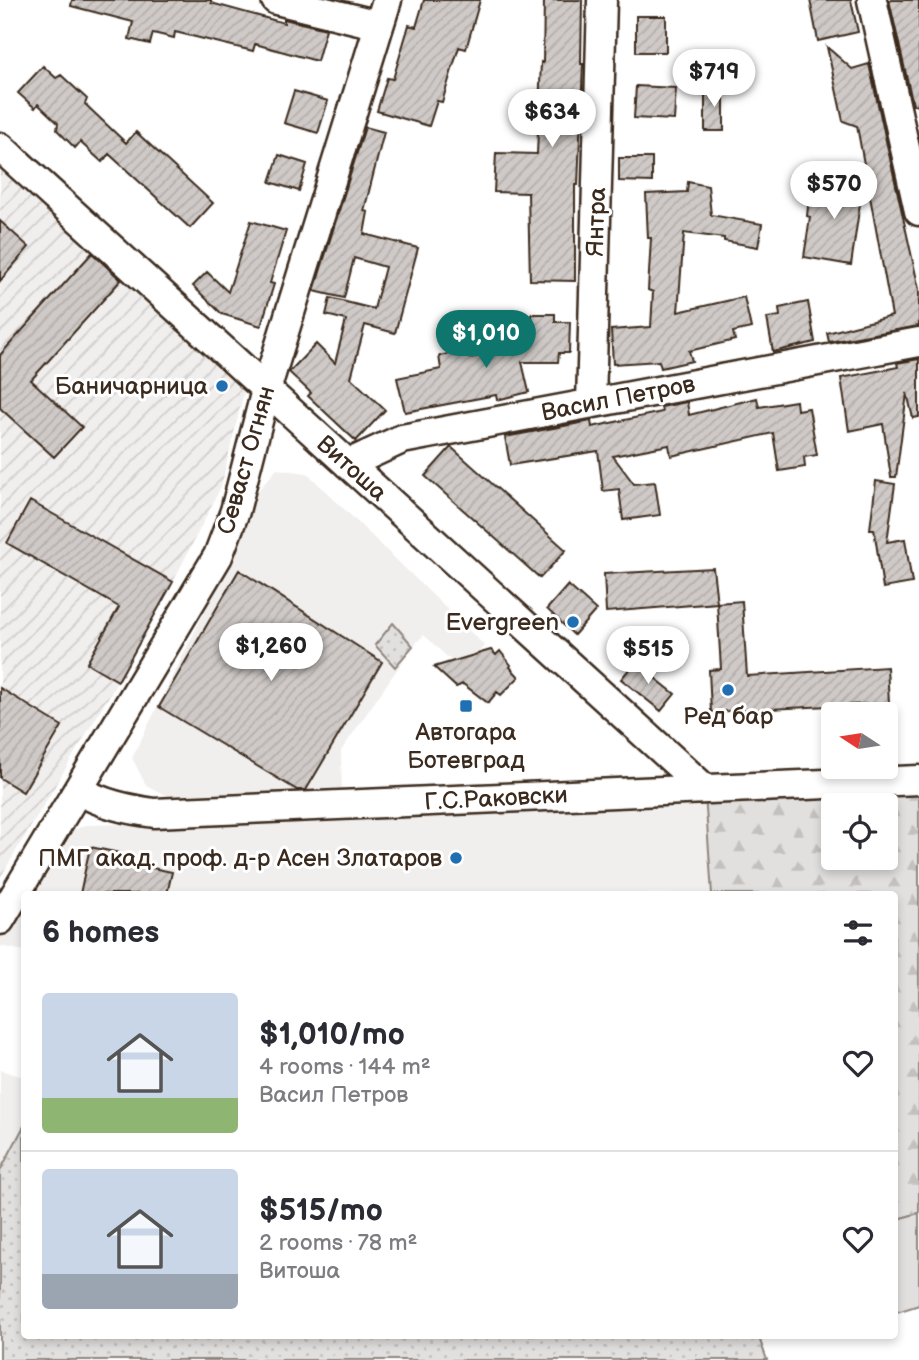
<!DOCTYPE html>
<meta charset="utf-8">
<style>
:root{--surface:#fff;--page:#f2f2f3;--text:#2b2b33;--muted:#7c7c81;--line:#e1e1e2;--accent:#0f766e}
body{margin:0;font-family:"Balsamiq Sans",sans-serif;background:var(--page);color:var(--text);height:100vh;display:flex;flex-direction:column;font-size:26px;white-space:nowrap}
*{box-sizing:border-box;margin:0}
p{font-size:23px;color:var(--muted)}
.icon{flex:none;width:38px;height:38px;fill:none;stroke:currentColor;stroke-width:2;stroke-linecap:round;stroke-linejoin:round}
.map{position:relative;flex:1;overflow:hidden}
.panel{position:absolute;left:21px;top:891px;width:877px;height:448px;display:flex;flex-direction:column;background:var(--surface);border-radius:7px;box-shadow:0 4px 10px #0003}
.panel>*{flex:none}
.needle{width:46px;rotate:282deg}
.tools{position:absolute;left:821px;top:702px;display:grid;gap:14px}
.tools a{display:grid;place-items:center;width:77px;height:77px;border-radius:7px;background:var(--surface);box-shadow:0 4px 10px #0003;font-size:35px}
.price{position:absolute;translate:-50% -60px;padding:0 16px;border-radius:24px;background:#fff;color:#222;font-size:23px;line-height:46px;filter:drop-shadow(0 2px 4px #0008)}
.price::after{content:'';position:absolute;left:50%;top:42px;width:21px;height:16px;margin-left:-10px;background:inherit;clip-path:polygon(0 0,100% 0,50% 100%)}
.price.current{background:var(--accent);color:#fff}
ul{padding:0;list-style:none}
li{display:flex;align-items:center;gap:21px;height:175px;padding:0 21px}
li+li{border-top:2px solid var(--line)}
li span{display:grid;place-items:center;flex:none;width:196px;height:140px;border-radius:7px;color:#555}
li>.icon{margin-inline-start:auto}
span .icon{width:84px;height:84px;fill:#fffc;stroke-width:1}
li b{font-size:30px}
h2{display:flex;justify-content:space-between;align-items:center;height:84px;padding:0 21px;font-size:30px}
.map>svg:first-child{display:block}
.built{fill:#f1efee}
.industrial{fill:url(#industrial-furrows)}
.grass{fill:url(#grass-dots);stroke:#8e857e;stroke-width:2}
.forest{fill:url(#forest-firs);stroke:#8e857e;stroke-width:2;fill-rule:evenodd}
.pitch{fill:#e2e0de;stroke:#8e857e;stroke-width:2}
.building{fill:url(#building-hatch);stroke:#3b2a1e;stroke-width:2}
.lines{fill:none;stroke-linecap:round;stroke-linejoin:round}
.minor-casing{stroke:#3b2a1e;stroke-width:33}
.minor{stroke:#fff;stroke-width:28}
.poi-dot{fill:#1f6fb2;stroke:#fff;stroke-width:2.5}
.labels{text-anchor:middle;stroke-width:6;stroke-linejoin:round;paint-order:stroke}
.street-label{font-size:24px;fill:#3b2a1e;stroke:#fff}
.poi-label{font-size:24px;fill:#3b2a1e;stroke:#fff;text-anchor:end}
</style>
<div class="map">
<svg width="919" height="1360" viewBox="0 0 919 1360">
<defs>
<pattern id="industrial-furrows" width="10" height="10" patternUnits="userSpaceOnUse" patternTransform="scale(1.75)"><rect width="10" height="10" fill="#f1efee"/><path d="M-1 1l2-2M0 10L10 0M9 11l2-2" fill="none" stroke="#d0cdcc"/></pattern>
<pattern id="grass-dots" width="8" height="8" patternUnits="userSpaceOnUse" patternTransform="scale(1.75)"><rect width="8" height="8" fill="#e2e0de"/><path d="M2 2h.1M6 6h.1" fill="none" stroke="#c3c0be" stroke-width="1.8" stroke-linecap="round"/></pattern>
<pattern id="forest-firs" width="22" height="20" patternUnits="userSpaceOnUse" patternTransform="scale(1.75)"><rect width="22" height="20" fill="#e2e0de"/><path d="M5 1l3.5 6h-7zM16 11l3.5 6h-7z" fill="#c3c0be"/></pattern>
<pattern id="building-hatch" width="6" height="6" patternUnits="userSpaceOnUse" patternTransform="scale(1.75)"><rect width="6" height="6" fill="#cfcac7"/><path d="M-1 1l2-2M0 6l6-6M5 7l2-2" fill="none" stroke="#b3aeaa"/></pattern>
</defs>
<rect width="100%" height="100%" fill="#fff"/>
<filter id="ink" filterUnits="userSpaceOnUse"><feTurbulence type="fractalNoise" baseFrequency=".0143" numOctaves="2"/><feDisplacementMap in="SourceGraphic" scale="14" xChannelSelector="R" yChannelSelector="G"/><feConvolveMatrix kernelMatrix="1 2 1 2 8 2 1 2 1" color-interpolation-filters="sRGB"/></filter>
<g filter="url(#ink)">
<!-- built -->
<path class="built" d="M277,469L307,473L485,646L462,671L424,635L413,646L341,751L342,798L181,803L146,785L132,758L246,528L255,494Z
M705,795L712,894H26L60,840L71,831L86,825L209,822Z
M24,897V951L0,946V937Z
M0,1070L24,1077V1126L0,1171Z"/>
<!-- industrial -->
<path class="industrial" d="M0,160L248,375L221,487L173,582L118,681L0,878Z"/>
<!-- grass -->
<path class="grass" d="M393,623L413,646L395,667L375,645Z
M24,1126V1335H758L767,1360H0V1171Z"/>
<!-- forest -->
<path class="forest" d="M919,791V1213L894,1220V894H712L705,795ZM833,805H886V858H833Z"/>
<!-- pitch -->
<path class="pitch" d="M919,1213V1305L894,1313V1220Z"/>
<!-- building -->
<path class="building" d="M72,0H211V3L284,23V19L326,29L317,61L255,44L253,51L175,32L174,38L153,33L150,44L129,39L133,22L71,6Z
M424,0H480L466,49L459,47L442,102L437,101L429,126L377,111L387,78L393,79L409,25L416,27Z
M544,0H582L581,64H583L578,185H575V281L530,280L528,193L494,192L496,153L537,154L541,62L543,63Z
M810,0H851L858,32L818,41Z
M889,0H919V104L913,105Z
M636,16H666V52H636Z
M827,47L852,69L869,64L919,289V326L829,342L827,333L892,316L857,126L843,121Z
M43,66L56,78L61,75L87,99L85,104L126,143L136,132L213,203L190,228L109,154L102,162L80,142L75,148L57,130L58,123L38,104L35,108L18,93Z
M636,86L676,88L674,120L634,118Z
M705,87H724V131H705Z
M294,91L328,101L318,133L284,123Z
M365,127L384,132L364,211L368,212L364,234L418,248L395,333L365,325L351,378L385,410L356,441L308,396L311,393L289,372L316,344L335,363L346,320L326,315L330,298L374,309L385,267L354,258L344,298L314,291Z
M279,155L307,164L299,191L270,182Z
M619,158H652V182L619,181Z
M864,176L851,265L804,257L810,217L807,216L810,188Z
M688,182L708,186L711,215L762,224L758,247L724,241V238L684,233L678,312L744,297L751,328L733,332L735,340L689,351L692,361L661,368L659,361L613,364L611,330L651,327L653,292L648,290L651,238H648L646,194L687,192Z
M0,221L29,247L0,281Z
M251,221L286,231L270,283L274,284L261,326L222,314L193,286L207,272L228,292Z
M92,253L121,280L31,380L82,427L54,457L0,408V355Z
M808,302L815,342L773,352L767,318L780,316L779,308Z
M531,314H555V322H570L569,353H559L558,362H522L529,392L497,400L496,395L405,412L397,378L441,369L439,356L466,350L469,358L531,345Z
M919,359V417L913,418L907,393L896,477H891L883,424L849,431L841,378L898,367L897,363Z
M757,398L759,407L796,401L797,410L809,408L817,455L804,457L805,467L779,471L773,433L671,456L669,445L613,456L634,484L655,482L660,515L623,520L619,489L603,491L598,451L510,465L505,437L591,421L592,427L662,412L661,407L687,402L689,415Z
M451,447L566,550L540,578L425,476Z
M876,481L895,484L887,542L905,539L912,583L883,588L874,529H870Z
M30,501L173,582L118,681L87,663L119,607L7,543Z
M713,568L717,603L606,612L604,574Z
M239,570L382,662L306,790H297L159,707Z
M568,585L596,610L574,635L547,609Z
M742,601L747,676L887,667L889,703L711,712L709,670L721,669L717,603Z
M491,650L496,655L500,651L511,665L510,667L519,677L501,695L497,692L488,703L463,684L456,687L434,667Z
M635,662L675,694L661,711L621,679Z
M0,688L62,726L23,792L0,778Z
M90,847L120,853L118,861L172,872L167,894H80Z"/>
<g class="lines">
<defs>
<path id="minor" d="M276,0L379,25
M872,0L919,211
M0,147L705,789
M591,403L602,0
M348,464L402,439L919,342
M78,790C103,804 126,809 154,813L919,780
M0,920L218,556L235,511L266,390L387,0"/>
</defs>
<!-- minor casing -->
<use href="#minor" class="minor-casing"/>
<!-- minor -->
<use href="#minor" class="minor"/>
</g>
</g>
<!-- markers -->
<g class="poi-dot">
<circle cx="222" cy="386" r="7"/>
<circle cx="573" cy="622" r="7"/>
<circle cx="728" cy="690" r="7"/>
<rect x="459" y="699" width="14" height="14" rx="3.5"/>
<circle cx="456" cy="858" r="7"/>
</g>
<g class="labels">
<!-- street labels -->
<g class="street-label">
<text transform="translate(596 222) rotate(-88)" y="8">Янтра</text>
<text transform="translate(618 398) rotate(-11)" y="8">Васил Петров</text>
<text transform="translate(246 460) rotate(-74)" y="8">Севаст Огнян</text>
<text transform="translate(352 468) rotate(42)" y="8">Витоша</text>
<text transform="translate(496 798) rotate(-3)" y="8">Г.С.Раковски</text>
</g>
<!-- poi labels -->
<g class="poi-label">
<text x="208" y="394">Баничарница</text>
<text x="559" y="630">Evergreen</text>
<text x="728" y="724" text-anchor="middle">Ред бар</text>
<text x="466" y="740" text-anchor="middle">Автогара<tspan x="466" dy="28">Ботевград</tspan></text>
<text x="442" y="866">ПМГ акад. проф. д-р Асен Златаров</text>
</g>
</g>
</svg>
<div class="tools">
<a><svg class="needle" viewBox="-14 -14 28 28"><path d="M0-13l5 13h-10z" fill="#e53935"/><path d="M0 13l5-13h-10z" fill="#7c7c81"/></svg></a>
<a><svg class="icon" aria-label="locate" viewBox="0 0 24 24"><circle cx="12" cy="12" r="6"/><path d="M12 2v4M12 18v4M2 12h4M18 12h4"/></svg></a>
</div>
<b class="price" style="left:714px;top:109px">$719</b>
<b class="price" style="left:552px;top:149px">$634</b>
<b class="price" style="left:834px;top:221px">$570</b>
<b class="price current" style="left:486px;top:370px">$1,010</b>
<b class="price" style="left:271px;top:683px">$1,260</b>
<b class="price" style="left:648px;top:686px">$515</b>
<section class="panel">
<h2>6 homes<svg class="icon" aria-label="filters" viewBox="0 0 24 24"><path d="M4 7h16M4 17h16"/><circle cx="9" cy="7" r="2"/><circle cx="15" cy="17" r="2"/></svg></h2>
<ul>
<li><span style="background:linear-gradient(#c9d6e8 75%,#8fb573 0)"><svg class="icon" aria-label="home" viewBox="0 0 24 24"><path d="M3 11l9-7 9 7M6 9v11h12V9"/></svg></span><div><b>$1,010/mo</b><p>4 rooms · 144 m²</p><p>Васил Петров</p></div><svg class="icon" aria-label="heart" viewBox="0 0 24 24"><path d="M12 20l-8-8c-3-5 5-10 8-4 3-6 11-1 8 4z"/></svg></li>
<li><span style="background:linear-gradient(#c9d6e8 75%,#9aa5b1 0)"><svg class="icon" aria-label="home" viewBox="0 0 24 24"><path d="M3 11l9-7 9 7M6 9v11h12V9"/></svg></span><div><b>$515/mo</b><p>2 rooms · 78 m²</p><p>Витоша</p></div><svg class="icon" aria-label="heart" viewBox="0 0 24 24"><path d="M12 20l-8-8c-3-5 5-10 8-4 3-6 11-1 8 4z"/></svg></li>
</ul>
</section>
</div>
